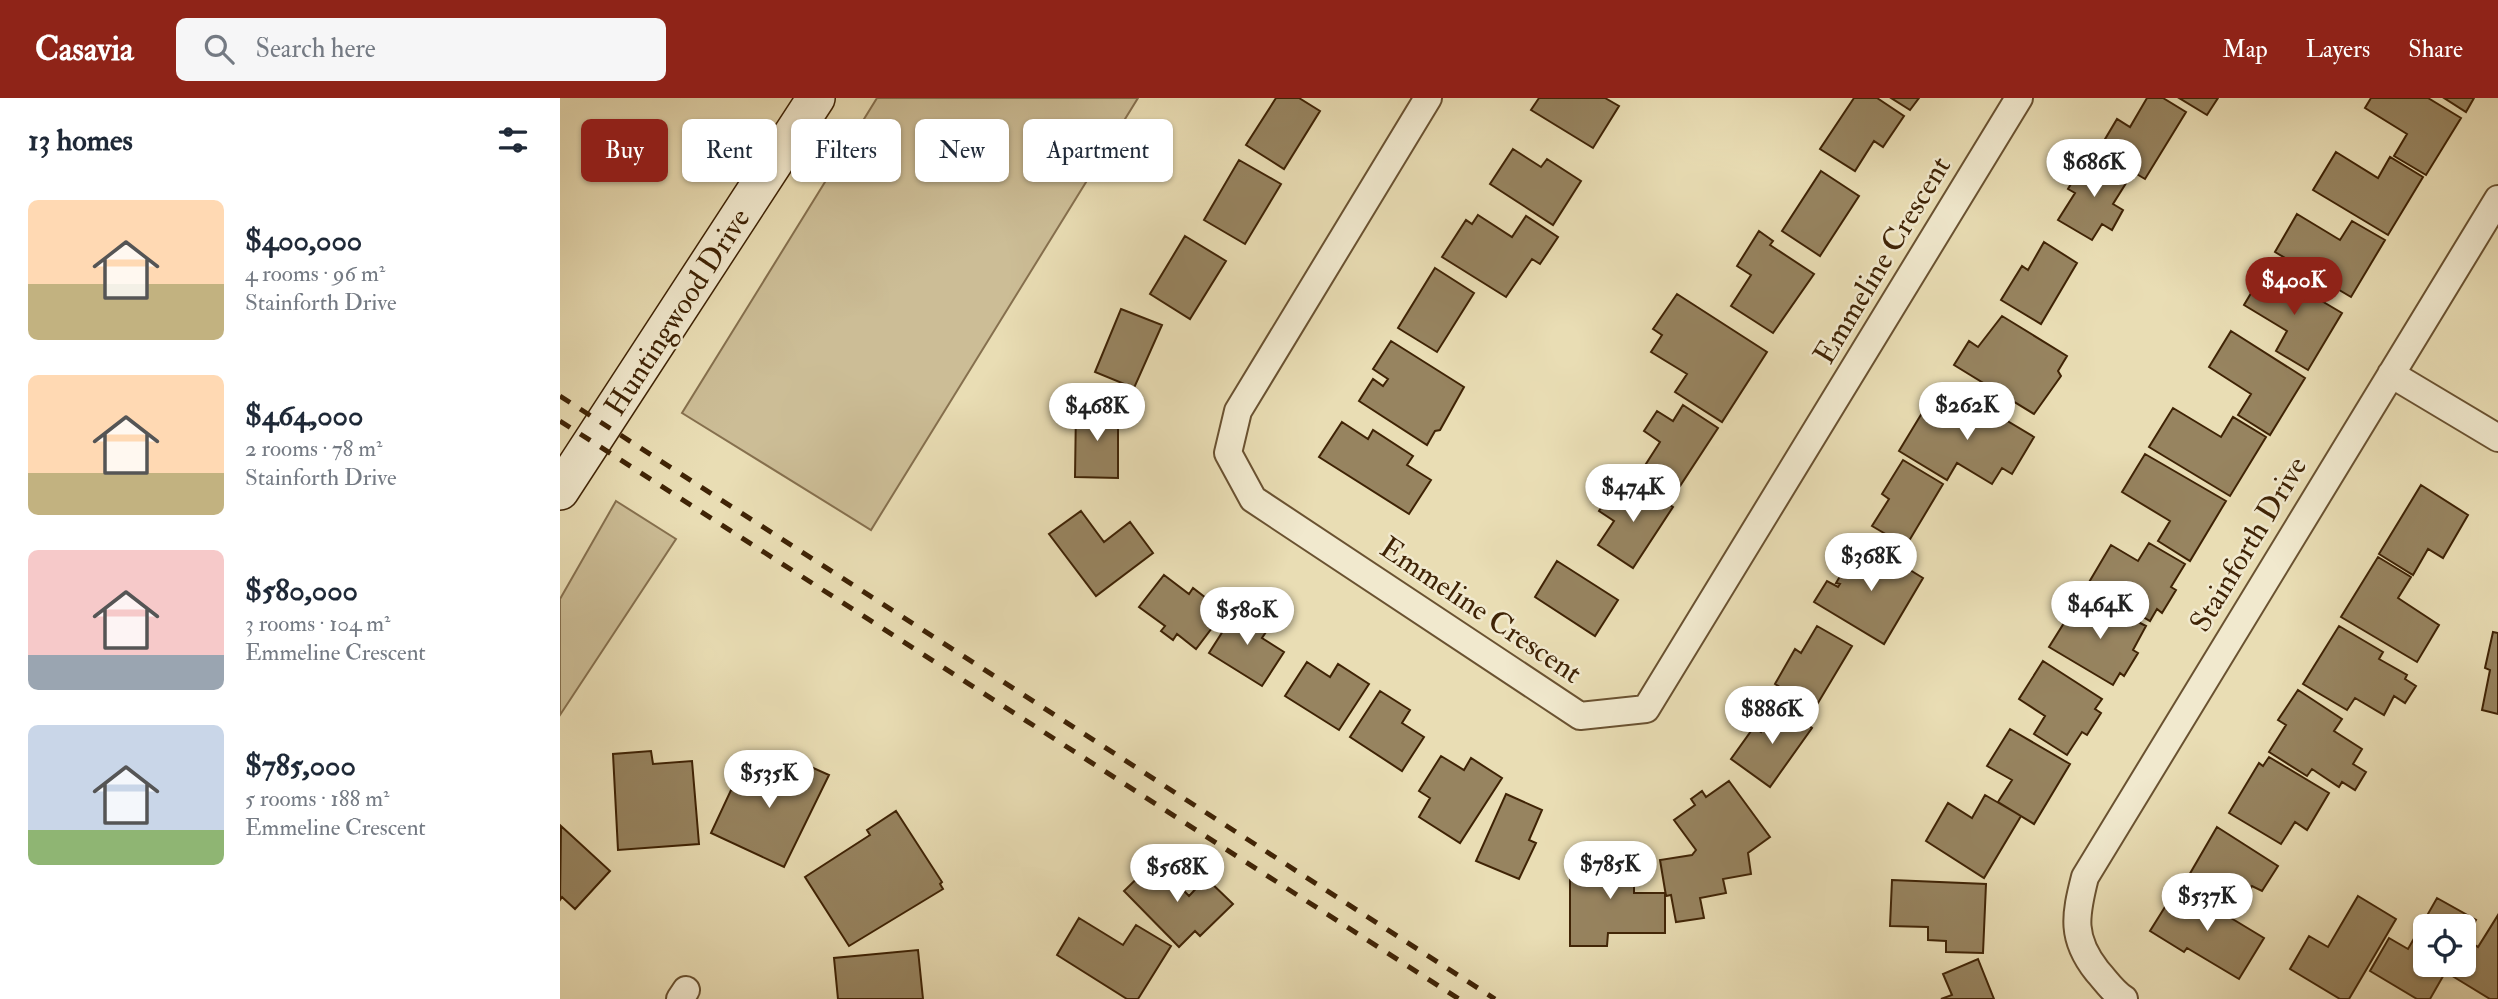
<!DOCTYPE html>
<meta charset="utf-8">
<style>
:root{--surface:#fff;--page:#f6f6f7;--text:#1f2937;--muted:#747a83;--accent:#8f2418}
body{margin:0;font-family:"IM FELL Double Pica",serif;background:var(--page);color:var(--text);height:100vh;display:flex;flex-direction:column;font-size:26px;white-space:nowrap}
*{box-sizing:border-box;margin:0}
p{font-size:23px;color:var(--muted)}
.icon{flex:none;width:38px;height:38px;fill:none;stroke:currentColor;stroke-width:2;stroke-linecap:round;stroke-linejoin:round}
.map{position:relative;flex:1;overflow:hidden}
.drawer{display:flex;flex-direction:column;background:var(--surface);width:560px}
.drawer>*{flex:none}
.top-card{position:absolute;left:21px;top:21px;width:665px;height:63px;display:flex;gap:14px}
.controls{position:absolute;left:1853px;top:816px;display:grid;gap:14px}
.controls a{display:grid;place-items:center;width:63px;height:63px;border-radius:10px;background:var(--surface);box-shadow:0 2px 5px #0004;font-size:35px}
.price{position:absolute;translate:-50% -60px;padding:0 16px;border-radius:24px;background:#fff;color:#222;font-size:23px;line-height:46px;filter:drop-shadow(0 2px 4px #0008)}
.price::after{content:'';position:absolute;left:50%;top:42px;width:21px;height:16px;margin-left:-10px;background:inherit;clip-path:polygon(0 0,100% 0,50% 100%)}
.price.on{background:var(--accent);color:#fff}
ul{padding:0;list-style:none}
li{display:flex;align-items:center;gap:21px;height:175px;padding:0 28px}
li span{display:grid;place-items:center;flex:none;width:196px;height:140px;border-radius:10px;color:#555}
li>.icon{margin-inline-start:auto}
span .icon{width:84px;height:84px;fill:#fffc;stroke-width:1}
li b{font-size:30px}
h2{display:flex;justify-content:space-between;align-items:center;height:84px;padding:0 28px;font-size:30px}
.tag{padding:0 24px;border-radius:10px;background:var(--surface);box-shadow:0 2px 5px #0004;font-size:24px;line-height:63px}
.tag.on{background:var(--accent);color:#fff}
header{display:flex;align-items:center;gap:42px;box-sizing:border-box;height:98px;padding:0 35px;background:var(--accent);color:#fff}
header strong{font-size:33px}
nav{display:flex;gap:38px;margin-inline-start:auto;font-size:24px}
.search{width:490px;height:63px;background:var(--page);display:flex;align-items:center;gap:18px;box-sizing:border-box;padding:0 24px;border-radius:10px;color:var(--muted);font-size:26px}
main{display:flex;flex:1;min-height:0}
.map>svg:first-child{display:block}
.green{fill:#ccbd96;stroke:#86704e;stroke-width:2}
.building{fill:#978460;stroke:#3f2305;stroke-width:2}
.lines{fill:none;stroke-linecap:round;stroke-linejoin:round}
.street-casing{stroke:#6a5231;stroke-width:30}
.secondary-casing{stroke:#3f2305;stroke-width:40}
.street{stroke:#f1e9ce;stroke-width:26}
.secondary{stroke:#f1e9ce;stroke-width:37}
.rail{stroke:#3f2305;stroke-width:5;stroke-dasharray:12 12;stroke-linecap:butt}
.labels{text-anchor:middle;stroke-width:5;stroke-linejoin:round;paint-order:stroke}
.street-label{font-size:30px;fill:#3f2305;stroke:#f1e9ce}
</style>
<header>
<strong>Casavia</strong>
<div class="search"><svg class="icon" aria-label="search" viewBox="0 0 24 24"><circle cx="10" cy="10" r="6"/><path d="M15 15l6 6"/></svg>Search here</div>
<nav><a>Map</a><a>Layers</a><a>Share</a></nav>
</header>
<main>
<section class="drawer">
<h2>13 homes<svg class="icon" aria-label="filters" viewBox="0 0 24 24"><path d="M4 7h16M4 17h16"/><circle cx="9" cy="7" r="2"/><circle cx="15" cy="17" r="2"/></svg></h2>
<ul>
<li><span style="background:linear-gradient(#ffd9b3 60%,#c2b280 0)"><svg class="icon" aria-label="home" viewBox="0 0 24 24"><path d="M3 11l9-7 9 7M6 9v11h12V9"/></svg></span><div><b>$400,000</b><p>4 rooms · 96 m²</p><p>Stainforth Drive</p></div></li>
<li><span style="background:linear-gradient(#ffd9b3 70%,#c2b280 0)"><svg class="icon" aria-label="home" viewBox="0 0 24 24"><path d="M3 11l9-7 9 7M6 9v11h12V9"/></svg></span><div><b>$464,000</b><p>2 rooms · 78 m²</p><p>Stainforth Drive</p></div></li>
<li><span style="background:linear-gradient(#f6c9c9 75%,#9aa5b1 0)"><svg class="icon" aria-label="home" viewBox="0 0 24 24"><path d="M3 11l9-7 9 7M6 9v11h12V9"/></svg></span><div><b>$580,000</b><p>3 rooms · 104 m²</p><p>Emmeline Crescent</p></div></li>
<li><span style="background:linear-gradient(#c9d6e8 75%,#8fb573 0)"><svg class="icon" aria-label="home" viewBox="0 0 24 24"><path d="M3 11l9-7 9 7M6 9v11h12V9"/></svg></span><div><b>$785,000</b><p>5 rooms · 188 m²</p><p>Emmeline Crescent</p></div></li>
</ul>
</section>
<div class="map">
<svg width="1938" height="901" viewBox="0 0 1938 901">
<rect width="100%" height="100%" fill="#e9ddb4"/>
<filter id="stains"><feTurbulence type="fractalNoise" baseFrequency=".00286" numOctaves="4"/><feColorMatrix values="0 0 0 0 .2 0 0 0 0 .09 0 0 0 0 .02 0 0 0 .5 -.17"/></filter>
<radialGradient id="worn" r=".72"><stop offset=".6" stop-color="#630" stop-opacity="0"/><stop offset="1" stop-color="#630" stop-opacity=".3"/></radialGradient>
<!-- green -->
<path class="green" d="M317,0H578L311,432L122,315Z
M56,403L116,441L0,617V501Z"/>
<!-- building -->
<path class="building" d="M716,0H739L760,13L724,71L686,47Z
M979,0H1045L1059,8L1033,50L971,12Z
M1294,0H1317L1344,18L1323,49L1314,43L1295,73L1260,51Z
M1331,0H1359L1350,12Z
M1587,0H1603L1626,14L1585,81L1538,53L1557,21L1570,29Z
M1619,0H1658L1647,17Z
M1811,0H1868L1901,20L1866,77L1834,58L1847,36L1805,10Z
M1884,0H1914L1906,14Z
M953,51L981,69L987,61L1021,83L993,127L930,86Z
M1776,54L1818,80L1830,59L1863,79L1828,137L1753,92Z
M1528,57L1568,82L1553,106L1563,112L1552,132L1542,126L1532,142L1498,122L1515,95L1508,91Z
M679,62L721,86L685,146L644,122Z
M1261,73L1299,98L1260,158L1222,133Z
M1737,116L1780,142L1792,123L1825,142L1791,199L1715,154Z
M918,117L952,139L966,118L998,139L980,166L972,161L946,199L882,159L906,122L912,126Z
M1199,133L1213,143L1210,147L1254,176L1213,235L1171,208L1191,177L1177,168Z
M625,138L666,163L630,221L590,196Z
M1484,144L1517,165L1481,226L1441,202L1462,168L1468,172Z
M875,170L914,195L877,254L838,230Z
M1706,170L1782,215L1748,272L1716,253L1727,233L1684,207Z
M1117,196L1207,254L1162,324L1115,294L1127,276L1091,254L1102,237L1093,231Z
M561,211L602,227L574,290L535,274Z
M1442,218L1507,258L1498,273L1501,278L1474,316L1394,267L1409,243L1418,249Z
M1671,233L1745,280L1710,337L1678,317L1691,296L1649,269Z
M831,243L904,289L880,332L875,333L867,347L799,303L813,281L823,288L828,281L813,271Z
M1404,297L1474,339L1452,376L1442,370L1432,386L1397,365L1387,382L1339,353L1365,310L1395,328L1397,323L1391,319Z
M1123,307L1158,330L1118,391L1084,369L1100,344L1084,333L1097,313L1113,323Z
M516,310L558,311V380L515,379Z
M1613,310L1661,339L1673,319L1706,339L1670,398L1589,349Z
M782,324L808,341L813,332L853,358L847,367L871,382L849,416L759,359Z
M1585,356L1666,403L1630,463L1598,443L1610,423L1562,394Z
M1343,362L1383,386L1346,448L1312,428L1329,401L1322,396Z
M1079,387L1113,409L1073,470L1038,447L1054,423L1039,413L1051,394L1067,404Z
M1861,387L1908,417L1883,460L1868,451L1853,477L1819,456Z
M521,413L544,444L570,424L593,455L536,498L489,436Z
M1306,445L1363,480L1324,546L1254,504L1267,483L1278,489L1280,486L1276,485L1289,463L1294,466Z
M1589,445L1625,466L1611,489L1616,492L1602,515L1597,511L1590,523L1528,486L1551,447L1578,463Z
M1818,459L1851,479L1838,500L1879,527L1857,564L1781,519Z
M997,463L1058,502L1035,538L975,499Z
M604,477L629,496L633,490L664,514L636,551L617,536L613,542L601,533L605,528L579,509Z
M1537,503L1586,528L1573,552L1578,555L1564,578L1560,575L1553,587L1489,549L1514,509L1528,518Z
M679,508L710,528L702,540L724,554L702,588L649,555Z
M1257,528L1292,548L1255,610L1215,586L1235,551L1241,555Z
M1779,528L1823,554L1819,561L1847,577L1845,581L1856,588L1845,605L1834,598L1824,617L1795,600L1787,612L1743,586Z
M1933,534L1938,535V616L1922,612L1930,572L1925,570Z
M1483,563L1542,601L1535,611L1541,615L1527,637L1522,634L1507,657L1474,636L1485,618L1459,601Z
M747,564L770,579L778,566L809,586L779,632L725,598Z
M1738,592L1782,621L1774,633L1802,651L1793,666L1806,674L1795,692L1782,684L1779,689L1752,671L1747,678L1709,654L1726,627L1718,622Z
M820,593L850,612L842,625L864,639L842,673L790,639Z
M1220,607L1252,630L1210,689L1171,661L1194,629L1201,634Z
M1450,631L1510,666L1474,726L1438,704L1452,682L1427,668Z
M91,653L93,666L132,663L139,746L58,752L53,656Z
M881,658L904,672L911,660L942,680L900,745L859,719L870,700L859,693Z
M1709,659L1769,695L1747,732L1735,724L1721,746L1669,715L1699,665L1703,668Z
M186,660L232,681L240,664L269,677L224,769L151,735Z
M1169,683L1210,739L1188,755L1191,776L1163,781L1166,795L1140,800L1144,820L1116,824L1111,797L1106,798L1100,762L1132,757L1136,752L1114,722L1135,707L1131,701L1142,693L1146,699Z
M946,696L982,712L969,742L976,745L959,781L916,763Z
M1425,697L1461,718L1424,780L1366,743L1388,705L1412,720Z
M336,713L382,784L380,786L383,791L289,848L245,779L310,737L307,732Z
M1,728L50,773L15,811L2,799L0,802Z
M1657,729L1718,768L1702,793L1692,788L1679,809L1628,779Z
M1010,757H1074V795H1105V835H1048L1047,848H1010Z
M595,763L629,798L646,780L673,806L640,838L635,833L619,849L564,793Z
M1332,782L1426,786L1423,855L1386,854V843L1368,842V829L1330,828Z
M1618,788L1704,840L1679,881L1627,850L1624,854L1590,833Z
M1798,798L1836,821L1789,901H1780L1730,871L1749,838L1768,849Z
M1877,800L1916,822L1904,843V828H1866V866H1890L1870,901H1857L1810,873L1829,840L1848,851Z
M1938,817V901H1930L1889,876L1895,866H1904V852L1909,843L1918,849Z
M519,820L563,847L576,827L611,848L578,901H567L497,857Z
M358,852L363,901H278L274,860Z
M1418,861L1434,901H1381L1392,897L1383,876Z"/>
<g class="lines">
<defs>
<path id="street" d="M868,0L678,313L668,355L693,401L1020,618L1086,611L1459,0
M1831,276L1938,340
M120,901L126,892
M1564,901C1553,894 1546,883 1537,873C1511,840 1515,818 1525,779L1938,101"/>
<path id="secondary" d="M0,393L256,0"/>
</defs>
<!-- street casing -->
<use href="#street" class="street-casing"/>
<!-- secondary casing -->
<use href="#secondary" class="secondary-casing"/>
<!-- street -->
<use href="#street" class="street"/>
<!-- secondary -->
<use href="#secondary" class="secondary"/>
<!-- rail -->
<path class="rail" d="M0,298L935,901
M0,323L899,901"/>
</g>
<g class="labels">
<!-- street labels -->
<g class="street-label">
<text transform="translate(1322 162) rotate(-59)" y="10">Emmeline Crescent</text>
<text transform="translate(117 214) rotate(-57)" y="10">Huntingwood Drive</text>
<text transform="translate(1688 446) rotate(-59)" y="10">Stainforth Drive</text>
<text transform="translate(921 512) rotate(34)" y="10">Emmeline Crescent</text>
</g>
</g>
<rect width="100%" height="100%" filter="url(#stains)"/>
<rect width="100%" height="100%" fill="url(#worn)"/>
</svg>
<div class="controls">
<a><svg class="icon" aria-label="locate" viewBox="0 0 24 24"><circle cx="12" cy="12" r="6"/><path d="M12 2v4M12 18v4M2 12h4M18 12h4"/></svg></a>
</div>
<b class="price" style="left:1534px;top:101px">$686K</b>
<b class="price on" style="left:1734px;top:219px">$400K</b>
<b class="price" style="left:1407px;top:344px">$262K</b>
<b class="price" style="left:537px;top:345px">$468K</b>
<b class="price" style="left:1073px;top:426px">$474K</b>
<b class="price" style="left:1311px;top:495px">$368K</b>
<b class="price" style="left:1540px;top:543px">$464K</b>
<b class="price" style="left:687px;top:549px">$580K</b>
<b class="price" style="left:1212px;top:648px">$886K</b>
<b class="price" style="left:209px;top:712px">$535K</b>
<b class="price" style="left:1050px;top:803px">$785K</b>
<b class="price" style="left:617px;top:806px">$568K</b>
<b class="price" style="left:1647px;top:835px">$537K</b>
<div class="top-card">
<a class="tag on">Buy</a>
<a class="tag">Rent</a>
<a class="tag">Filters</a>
<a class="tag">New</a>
<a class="tag">Apartment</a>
</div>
</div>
</main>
